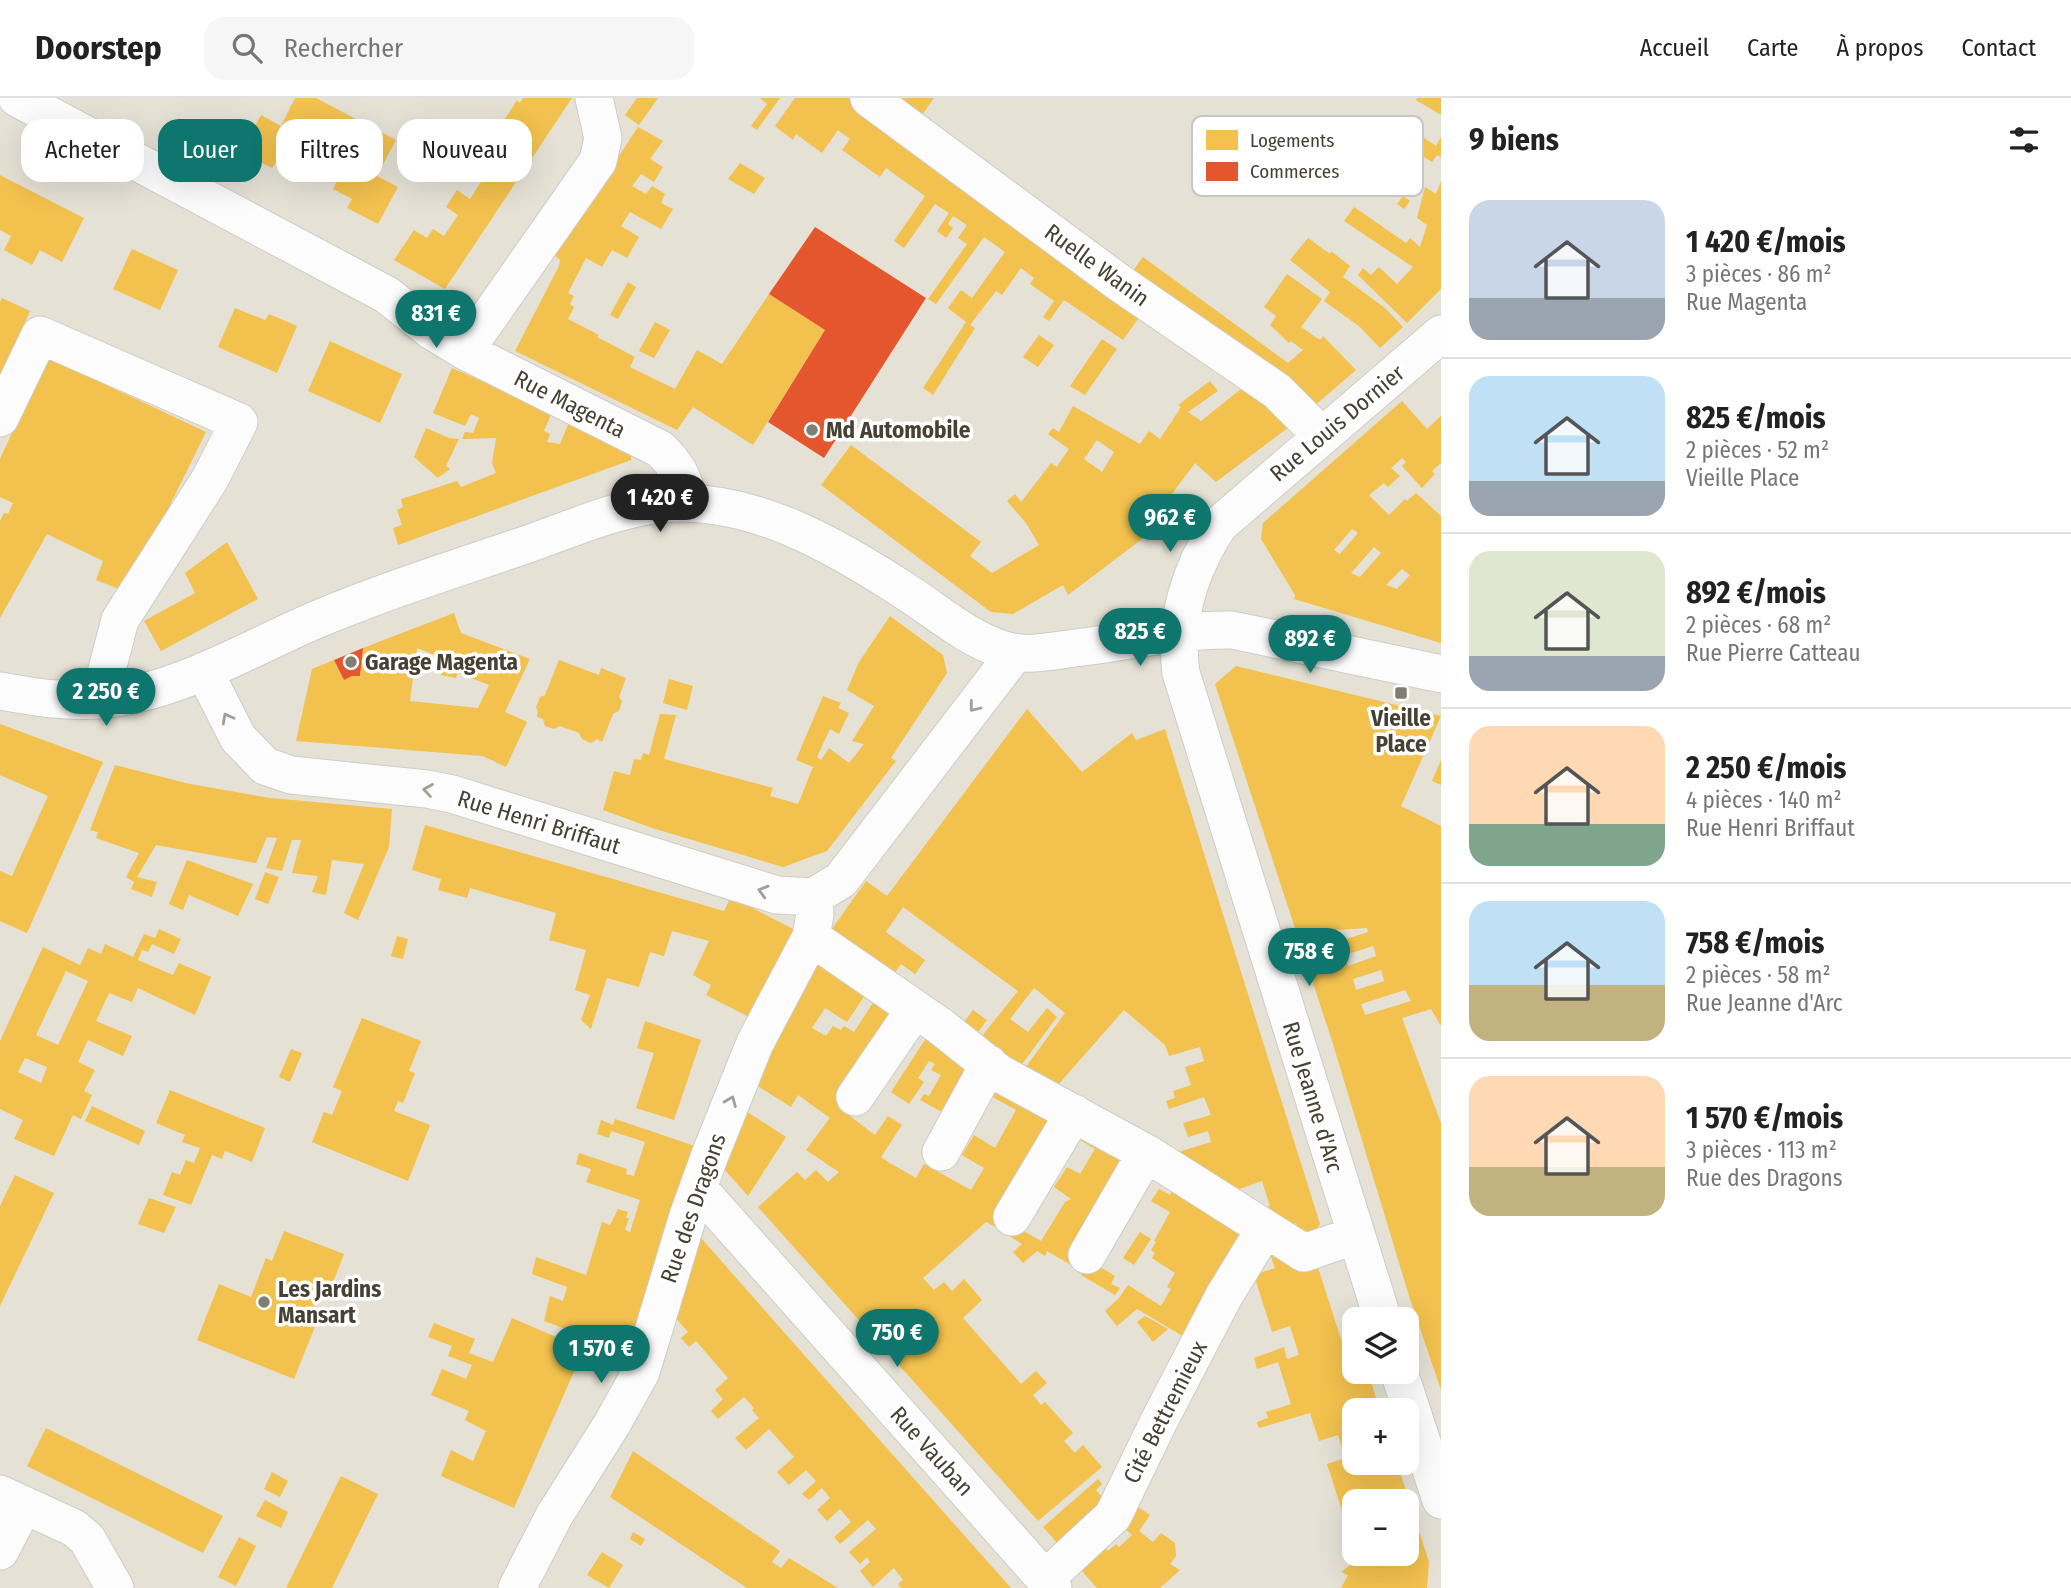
<!DOCTYPE html>
<html lang="fr">
<meta charset="utf-8">
<style>
:root{--surface:#fff;--page:#f6f6f6;--text:#222;--muted:#767676;--line:#e0e0e0;--accent:#0f766e}
body{margin:0;font-family:"Fira Sans Condensed",sans-serif;background:var(--page);color:var(--text);height:100vh;display:flex;flex-direction:column;font-size:26px;white-space:nowrap}
*{box-sizing:border-box;margin:0}
p{font-size:23px;color:var(--muted)}
.icon{flex:none;width:38px;height:38px;fill:none;stroke:currentColor;stroke-width:2;stroke-linecap:round;stroke-linejoin:round}
.map{position:relative;flex:1;overflow:hidden}
.details{display:flex;flex-direction:column;background:var(--surface);width:630px}
.details>*{flex:none}
.banner{position:absolute;left:21px;top:21px;width:665px;height:63px;display:flex;gap:14px}
.controls{position:absolute;left:1342px;top:1209px;display:grid;gap:14px}
.controls a{display:grid;place-items:center;width:77px;height:77px;border-radius:14px;background:var(--surface);box-shadow:0 7px 28px #0002;font-size:35px}
.price{position:absolute;translate:-50% -60px;padding:0 16px;border-radius:24px;background:var(--accent);color:#fff;font-size:23px;line-height:46px;filter:drop-shadow(0 2px 4px #0008)}
.price::after{content:'';position:absolute;left:50%;top:42px;width:21px;height:16px;margin-left:-10px;background:inherit;clip-path:polygon(0 0,100% 0,50% 100%)}
.price.on{background:#222;color:#fff}
ul{padding:0;list-style:none}
li{display:flex;align-items:center;gap:21px;height:175px;padding:0 28px}
li+li{border-top:2px solid var(--line)}
li span{display:grid;place-items:center;flex:none;width:196px;height:140px;border-radius:21px;color:#555}
li>.icon{margin-inline-start:auto}
span .icon{width:84px;height:84px;fill:#fffc;stroke-width:1}
li b{font-size:30px}
h2{display:flex;justify-content:space-between;align-items:center;height:84px;padding:0 28px;font-size:30px}
.tag{padding:0 24px;border-radius:21px;background:var(--surface);box-shadow:0 7px 28px #0002;font-size:24px;line-height:63px}
.tag.on{background:var(--accent);color:#fff}
header{display:flex;align-items:center;gap:42px;box-sizing:border-box;height:98px;padding:0 35px;background:var(--surface);border-bottom:2px solid var(--line)}
header strong{font-size:33px}
nav{display:flex;gap:38px;margin-inline-start:auto;font-size:24px}
.search{width:490px;height:63px;background:var(--page);display:flex;align-items:center;gap:18px;box-sizing:border-box;padding:0 24px;border-radius:21px;color:var(--muted);font-size:26px}
main{display:flex;flex:1;min-height:0}
.map>svg:first-child{display:block}
.residential{fill:#e5e1d5;fill-rule:evenodd}
.homes{fill:#f2c14e;fill-rule:evenodd}
.shops{fill:#e4572e}
.lines{fill:none;stroke-linecap:round;stroke-linejoin:round}
.minor-casing{stroke:#ceccc5;stroke-width:39}
.minor{stroke:#fdfcfc;stroke-width:37}
.oneway{stroke:#a29e98}
.poi-dot{fill:#827e73;stroke:#fff;stroke-width:2.5}
.labels{text-anchor:middle;stroke-width:7;stroke-linejoin:round;paint-order:stroke}
.street-label{font-size:23px;fill:#464134;stroke:#fff}
.poi-label{font-size:23px;font-weight:bold;fill:#464134;stroke:#fff;text-anchor:start}
.key{fill:#fff;stroke:#c8c6c2;stroke-width:2}
.key-label{font-size:19px;fill:#464134}
</style>
<header>
<strong>Doorstep</strong>
<div class="search"><svg class="icon" aria-label="search" viewBox="0 0 24 24"><circle cx="10" cy="10" r="6"/><path d="M15 15l6 6"/></svg>Rechercher</div>
<nav><a>Accueil</a><a>Carte</a><a>À propos</a><a>Contact</a></nav>
</header>
<main>
<div class="map">
<svg width="1441" height="1490" viewBox="0 0 1441 1490">
<rect width="100%" height="100%" fill="#f0eee8"/>
<!-- residential -->
<path class="residential" d="M0,0H1441V1490H0ZM1354,1222H1407V1274H1354ZM1354,1312H1407V1365H1354ZM1354,1404H1407V1456H1354Z"/>
<!-- homes -->
<path class="homes" d="M295,0H316L396,42L377,78L398,89L378,126L347,110L352,101L333,91L351,56L332,45L314,36L294,72L277,63L272,70L241,54L261,17L281,28Z
M523,0H572L445,191L394,162L414,132L427,140L433,131L444,138L458,117L446,109L457,92L470,101L508,42L493,34L497,29L499,30L517,2L520,5Z
M637,0H658L639,27L625,17Z
M760,0H780L757,32L751,28L767,6Z
M795,0H856L1145,211L1123,242L1064,202L1049,223L1043,219L1054,203L1030,186L1034,180L1021,170L1002,197L996,193L970,227L975,230L933,297L923,290L966,224L948,210L961,192L972,200L1005,154L984,139L936,206L928,201L967,146L958,140L967,127L953,118L948,126L953,130L946,140L937,133L949,115L935,106L904,150L894,143L925,98L886,70L880,79L842,52L850,41L838,32L822,55L796,36L793,42L775,28Z
M878,0H934L915,27Z
M1417,0H1441V17L1416,2Z
M638,29L663,43L650,61L663,69L654,84L641,76L632,88L646,96L652,88L665,96L661,105L673,111L661,131L630,114L621,128L639,139L627,160L612,152L602,169L586,160L568,195L574,198L570,206L574,209L568,221L599,237L597,239L635,259L630,269L675,291L697,252L722,266L769,196L825,232L753,347L693,309L677,332L515,253L559,168L560,162L554,157Z
M1420,37L1436,48L1441,39V59L1437,57L1432,64L1411,51Z
M740,65L765,80L754,96L728,81Z
M0,77L84,120L62,164L40,152L32,167L4,152L11,138L0,132Z
M1441,83V191L1407,225L1358,177L1363,170L1371,177L1379,169L1397,186L1413,169L1344,123L1354,109L1406,145L1410,140L1420,149L1427,127L1417,120L1425,89L1436,96Z
M1403,98L1410,103L1404,111L1397,106Z
M1308,140L1330,156L1331,153L1350,168L1343,179L1385,210L1403,229L1380,250L1360,229L1324,203L1330,194L1290,162Z
M132,151L178,172L160,212L113,191Z
M1143,159L1288,265L1303,252L1291,243L1289,245L1270,227L1276,218L1264,209L1287,176L1322,201L1301,229L1320,242L1323,238L1356,272L1306,315L1127,181Z
M628,184L636,189L618,221L610,217Z
M2,200L30,213L0,279V204Z
M235,210L265,222L269,216L297,228L277,275L218,249Z
M655,224L670,232L654,260L639,253Z
M1039,237L1054,247L1038,269L1023,259Z
M1102,241L1117,251L1085,297L1070,288Z
M330,243L402,276L380,325L308,293Z
M47,259L206,334L127,494L96,482L103,463L47,436L0,520V423L4,415L8,416L13,405L0,399V361Z
M452,270L552,314L544,333L550,336L547,344L560,346L570,322L631,349V362L398,447L393,430L402,427L397,412L403,409L401,401L457,383L461,389L496,375L492,365L496,340L462,341L465,334L473,335L479,320L471,316L465,328L433,315Z
M1210,283L1218,293L1188,314L1201,323L1246,287L1301,320L1216,384L1195,365L1146,431L1150,435L1068,497L1063,487L1013,516L991,514L821,387L851,347L981,444L970,458L992,475L1039,447L1026,425L1007,403L1015,396L1021,404L1051,365L1057,369L1060,364L1069,351L1048,336L1053,330L1059,334L1073,308L1140,346L1149,333L1160,341L1181,309L1178,307ZM1097,342L1114,354L1102,374L1084,361Z
M1402,303L1427,331L1441,318V365L1432,373L1435,376L1422,390L1402,368L1406,364L1402,360L1391,370L1400,378L1388,389L1384,385L1369,397L1389,417L1405,401L1407,403L1416,395L1441,418V545L1294,501L1295,497L1261,441L1263,425ZM1352,431L1358,435L1340,456L1334,452ZM1374,449L1381,455L1360,479L1351,475ZM1402,471L1410,477L1397,491L1386,487Z
M426,330L449,340L459,341L446,368L450,371L438,380L414,359Z
M227,444L258,501L161,553L144,523L195,495L185,475Z
M454,515L461,535L530,561L505,614L527,624L506,669L483,658L296,643L312,571L334,562L344,582L352,578H360L363,550ZM417,550L443,560L441,577L456,580L458,575L489,587L478,610L410,603Z
M890,518L943,557L947,575L891,660L896,663L827,753L783,769L652,730L603,712L614,673L630,677L634,661L641,662L643,655L649,657L660,616L676,617L664,661L773,690L770,698L798,706L813,669L796,662L823,598L841,605L838,610L849,615L839,636L830,631L817,659L821,662L829,650L849,665L864,646L852,643L874,608L847,592L859,564Z
M559,562L599,577L601,570L626,580L619,599L622,603L619,613L613,616L602,644L597,641L591,645L582,641L579,635L560,628L554,631L545,628L543,621L537,619L538,614L536,609L540,599L545,597Z
M1236,568L1441,618L1401,708L1441,728V928L1431,911L1402,920L1441,1025V1292L1409,1198L1333,946L1215,586ZM1367,830L1368,834L1340,843L1336,832ZM1373,848L1376,858L1348,868L1345,857ZM1381,872L1384,883L1356,892L1353,881ZM1405,892L1411,903L1365,917L1361,906Z
M669,581L693,588L687,612L663,605Z
M1027,611L1082,674L1132,635L1136,642L1165,631L1320,1126L1306,1149L1296,1125L1276,1132L1249,1115L1270,1108L1262,1083L1237,1092L1162,1059L1211,1044L1208,1033L1188,1039L1183,1025L1211,1017L1204,999L1169,1011L1166,1003L1175,1000L1173,993L1191,987L1185,969L1204,963L1200,949L1169,958L1165,947L1124,912L1049,997L1018,980L1065,915L1034,890L1010,921L1028,934L1047,910L1057,919L1014,977L974,948L1018,893L903,809L886,834L925,862L915,876L901,866L894,876L826,843L832,831L866,783L887,798Z
M0,626L103,664L27,835L0,823V773L12,778L48,698L0,677Z
M1441,662V687L1432,683Z
M115,667L190,686L270,700L392,711L389,749L358,822L344,815L364,766L332,762L326,797L312,794L318,778L292,775L301,742H292L282,773L266,770L277,740L267,739L256,765L156,747L137,779L157,784L152,799L131,791L134,784L126,779L139,755L96,740L98,734L90,732Z
M425,727L724,813L731,799L799,834L755,922L706,897L711,887L693,877L709,843L672,833L664,858L650,854L639,889L607,880L591,931L581,922L590,897L575,892L586,852L549,842L556,815L470,790L467,800L438,792L441,781L412,772Z
M187,762L253,786L238,818L189,797L183,812L169,806Z
M265,774L279,779L268,806L255,801Z
M159,831L181,841L174,856L152,846L148,854L142,852L138,862L173,877L179,865L211,879L195,917L138,890L132,904L109,895L96,923L132,938L123,958L88,942L78,964L95,972L84,993L92,997L81,1021L73,1017L54,1058L14,1041L23,1022L0,1011V943L43,849L80,867L88,850L101,856L105,846L133,859L144,836L155,840ZM66,873L88,883L58,947L36,937ZM25,960L47,969L41,985L18,974Z
M397,838L408,841L403,861L391,858Z
M823,853L874,884L847,924L825,910L812,930L826,938L833,928L841,932L844,928L854,934L882,891L905,907L838,1009L875,1037L888,1018L902,1027L881,1059L888,1064L916,1080L924,1066L971,1092L984,1070L962,1057L974,1037L995,1050L1016,1012L989,997L999,980L1064,1016L999,1131L986,1124L923,1180L934,1192L944,1184L952,1193L964,1181L982,1202L963,1220L1021,1286L1036,1273L1047,1285L1033,1297L1041,1307L1045,1304L1073,1335L1064,1343L1075,1355L1083,1347L1102,1369L1038,1423L758,1109L797,1074L805,1082L816,1072L828,1084L839,1074L806,1052L830,1020L798,997L791,1009L753,985Z
M973,912L987,922L970,945L956,935Z
M362,920L421,943L409,973L415,975L403,1005L398,1003L394,1013L430,1027L408,1083L312,1044L324,1014L332,1017L342,993L333,989Z
M645,923L701,942L674,1022L636,1010L654,955L637,950Z
M930,934L979,965L951,1019L920,1002L924,996L929,998L941,977L931,972L935,966L929,963L918,980L924,984L909,1006L891,994Z
M291,951L302,955L290,984L279,979Z
M170,992L265,1030L252,1064L225,1053L222,1061L212,1057L191,1107L163,1097L172,1074L180,1077L186,1062L194,1065L200,1050L182,1044L185,1037L156,1025Z
M92,1008L145,1033L139,1047L85,1023Z
M743,1011L786,1039L748,1098L724,1071Z
M615,1021L698,1049L634,1256L544,1223L550,1198L563,1203L567,1189L532,1176L536,1159L586,1177L602,1124L610,1127L618,1111L628,1114L626,1120H629L625,1132L630,1134L640,1102L586,1084L591,1071L576,1066L579,1055L627,1071L626,1076L634,1078L645,1044L611,1033L609,1040L597,1036L601,1022L613,1027Z
M1066,1034L1139,1057L1073,1168L1047,1153L1045,1158L1037,1153L1023,1165L1013,1154L1022,1146L1008,1137L1013,1127L1041,1143L1065,1104L1071,1101L1054,1089L1067,1069L1080,1076L1095,1051Z
M15,1077L54,1095L0,1208V1108Z
M1179,1082L1187,1087L1180,1099L1222,1125L1256,1131L1188,1241L1137,1211L1117,1228L1105,1213L1119,1200L1128,1187L1161,1208L1171,1191L1167,1189L1175,1175L1152,1160L1155,1155L1151,1152L1156,1144L1154,1143L1170,1114L1151,1103L1159,1091L1170,1097Z
M149,1100L176,1109L164,1135L138,1126Z
M284,1133L344,1156L332,1187L324,1184L314,1208L322,1211L294,1281L197,1242L219,1186L251,1199L266,1160L272,1163Z
M1140,1134L1151,1141L1134,1167L1123,1160Z
M702,1141L790,1241L1011,1490H901L898,1486L903,1482L894,1470L873,1489L860,1473L870,1464L867,1459L860,1466L849,1454L876,1431L868,1422L840,1446L834,1439L851,1424L840,1411L827,1423L817,1412L830,1400L822,1390L809,1402L802,1396L816,1383L806,1372L789,1387L777,1374L794,1359L769,1331L746,1352L735,1340L759,1320L752,1312L754,1310L744,1299L718,1321L711,1313L723,1301L715,1292L728,1280L696,1243L689,1249L681,1240L688,1234L673,1217L696,1143Z
M1267,1148L1314,1157L1342,1244L1354,1240V1274H1368L1380,1312H1354V1365H1397L1429,1464L1427,1490H1341L1348,1477L1341,1474L1357,1462L1355,1456H1407V1404H1354V1416L1344,1419L1327,1366L1345,1360L1338,1337L1319,1343L1310,1315L1259,1330L1257,1324L1268,1320L1266,1314L1291,1306L1278,1264L1257,1271L1254,1260L1284,1249L1287,1261L1299,1257L1290,1228L1272,1234L1254,1177L1275,1170Z
M1099,1168L1115,1178L1111,1186L1120,1190L1115,1197L1081,1177L1086,1170L1095,1174Z
M1145,1218L1168,1231L1153,1244L1137,1224Z
M512,1220L584,1251L514,1410L441,1378L451,1352L473,1363L486,1333L465,1322L469,1313L431,1297L442,1271L466,1281L472,1267L448,1258L452,1248L428,1239L434,1225L475,1241L469,1255L493,1264Z
M46,1330L223,1418L203,1455L27,1368Z
M633,1353L780,1453L772,1464L781,1470L789,1460L838,1490H747L610,1399Z
M272,1374L288,1383L280,1399L264,1391Z
M341,1378L378,1396L332,1490H286Z
M1098,1381L1102,1386L1096,1392L1113,1412L1068,1457L1043,1429Z
M1125,1400L1150,1417L1139,1433L1153,1444L1161,1435L1175,1445L1176,1458L1170,1466L1180,1472L1160,1490H1097L1070,1460L1095,1438L1108,1453L1116,1446L1119,1449L1132,1437L1114,1420Z
M265,1402L288,1414L281,1430L256,1418Z
M633,1434L645,1441L641,1448L630,1441Z
M239,1439L256,1448L236,1488L218,1479Z
M602,1454L623,1467L609,1490L587,1477Z"/>
<!-- shops -->
<path class="shops" d="M815,129L926,200L824,360L768,324L825,232L769,196Z
M363,550L360,578H352L344,582L334,562Z"/>
<g class="lines">
<defs>
<path id="minor" d="M17,0L387,197L432,233L465,253
M594,0L603,40L598,63L465,253L660,351C677,367 684,381 689,404
M869,0L1121,186L1277,293L1322,338
M0,320L40,237L239,324L210,381L120,522L99,602
M204,573L238,640L265,668L291,677L427,691L452,696L777,797L813,799L841,782L1015,555
M0,593C33,599 64,604 98,602C176,596 247,551 318,521C387,492 458,470 528,446C571,431 615,411 660,406C752,397 840,450 914,499C942,518 971,542 1004,552C1026,559 1053,553 1075,550C1127,544 1180,531 1232,532L1441,576
M811,839L940,928L999,975L1146,1055L1304,1155L1356,1137
M855,999L915,911
M941,1054L989,966
M698,1090L1053,1490
M1012,1119L1074,1015
M1087,1157L1146,1055
M1383,1222L1181,575C1174,522 1190,471 1219,427L1441,236
M1399,1274L1441,1402
M0,1396L74,1430L87,1441L115,1490
M0,1453L24,1407
M1045,1481L1113,1418L1159,1323L1224,1198L1265,1131
M517,1490L554,1418L612,1326L641,1274L688,1118L710,1057L755,945L811,839L815,816L813,799"/>
</defs>
<!-- minor casing -->
<use href="#minor" class="minor-casing"/>
<!-- minor -->
<use href="#minor" class="minor"/>
</g>
<!-- one-way arrows -->
<defs><path id="oneway-chevron" d="M-2-3.5L2.5 0L-2 3.5" fill="none" stroke-width="1.6" stroke-linecap="round" stroke-linejoin="round" transform="scale(1.75)"/></defs>
<g class="oneway">
<use href="#oneway-chevron" transform="translate(974 609) rotate(128)"/>
<use href="#oneway-chevron" transform="translate(227 620) rotate(-118)"/>
<use href="#oneway-chevron" transform="translate(428 692) rotate(-171)"/>
<use href="#oneway-chevron" transform="translate(763 793) rotate(-164)"/>
<use href="#oneway-chevron" transform="translate(731 1003) rotate(-68)"/>
</g>
<!-- markers -->
<g class="poi-dot">
<circle cx="812" cy="332" r="7"/>
<circle cx="351" cy="564" r="7"/>
<rect x="1394" y="588" width="14" height="14" rx="3.5"/>
<circle cx="264" cy="1204" r="7"/>
</g>
<g class="labels">
<!-- street labels -->
<g class="street-label">
<text transform="translate(1097 167) rotate(36)" y="8">Ruelle Wanin</text>
<text transform="translate(570 306) rotate(27)" y="8">Rue Magenta</text>
<text transform="translate(1337 325) rotate(-40)" y="8">Rue Louis Dornier</text>
<text transform="translate(539 724) rotate(17)" y="8">Rue Henri Briffaut</text>
<text transform="translate(1313 999) rotate(73)" y="8">Rue Jeanne d'Arc</text>
<text transform="translate(693 1110) rotate(-71)" y="8">Rue des Dragons</text>
<text transform="translate(1165 1314) rotate(-63)" y="8">Cité Bettremieux</text>
<text transform="translate(932 1353) rotate(48)" y="8">Rue Vauban</text>
</g>
<!-- poi labels -->
<g class="poi-label">
<text x="826" y="340">Md Automobile</text>
<text x="365" y="572">Garage Magenta</text>
<text x="1401" y="628" text-anchor="middle">Vieille<tspan x="1401" dy="26">Place</tspan></text>
<text x="278" y="1199">Les Jardins<tspan x="278" dy="26">Mansart</tspan></text>
</g>
</g>
<!-- legend -->
<rect x="1192" y="18" width="231" height="80" rx="10" class="key"/>
<rect x="1206" y="32" width="32" height="20" fill="#f2c14e"/>
<rect x="1206" y="64" width="32" height="19" fill="#e4572e"/>
<g class="key-label">
<text x="1250" y="49">Logements</text>
<text x="1250" y="80">Commerces</text>
</g>
</svg>
<div class="controls">
<a><svg class="icon" aria-label="layers" viewBox="0 0 24 24"><path d="M12 4l9 5-9 5-9-5zM3 14l9 5 9-5"/></svg></a>
<a>+</a>
<a>−</a>
</div>
<b class="price" style="left:436px;top:252px">831 €</b>
<b class="price on" style="left:660px;top:436px">1 420 €</b>
<b class="price" style="left:1170px;top:456px">962 €</b>
<b class="price" style="left:1140px;top:570px">825 €</b>
<b class="price" style="left:1310px;top:577px">892 €</b>
<b class="price" style="left:106px;top:630px">2 250 €</b>
<b class="price" style="left:1309px;top:890px">758 €</b>
<b class="price" style="left:897px;top:1271px">750 €</b>
<b class="price" style="left:601px;top:1287px">1 570 €</b>
<div class="banner">
<a class="tag">Acheter</a>
<a class="tag on">Louer</a>
<a class="tag">Filtres</a>
<a class="tag">Nouveau</a>
</div>
</div>
<section class="details">
<h2>9 biens<svg class="icon" aria-label="filters" viewBox="0 0 24 24"><path d="M4 7h16M4 17h16"/><circle cx="9" cy="7" r="2"/><circle cx="15" cy="17" r="2"/></svg></h2>
<ul>
<li><span style="background:linear-gradient(#c9d6e8 70%,#9aa5b1 0)"><svg class="icon" aria-label="home" viewBox="0 0 24 24"><path d="M3 11l9-7 9 7M6 9v11h12V9"/></svg></span><div><b>1 420 €/mois</b><p>3 pièces · 86 m²</p><p>Rue Magenta</p></div></li>
<li><span style="background:linear-gradient(#bfe0f5 75%,#9aa5b1 0)"><svg class="icon" aria-label="home" viewBox="0 0 24 24"><path d="M3 11l9-7 9 7M6 9v11h12V9"/></svg></span><div><b>825 €/mois</b><p>2 pièces · 52 m²</p><p>Vieille Place</p></div></li>
<li><span style="background:linear-gradient(#dfe7d0 75%,#9aa5b1 0)"><svg class="icon" aria-label="home" viewBox="0 0 24 24"><path d="M3 11l9-7 9 7M6 9v11h12V9"/></svg></span><div><b>892 €/mois</b><p>2 pièces · 68 m²</p><p>Rue Pierre Catteau</p></div></li>
<li><span style="background:linear-gradient(#ffd9b3 70%,#7fa58c 0)"><svg class="icon" aria-label="home" viewBox="0 0 24 24"><path d="M3 11l9-7 9 7M6 9v11h12V9"/></svg></span><div><b>2 250 €/mois</b><p>4 pièces · 140 m²</p><p>Rue Henri Briffaut</p></div></li>
<li><span style="background:linear-gradient(#bfe0f5 60%,#c2b280 0)"><svg class="icon" aria-label="home" viewBox="0 0 24 24"><path d="M3 11l9-7 9 7M6 9v11h12V9"/></svg></span><div><b>758 €/mois</b><p>2 pièces · 58 m²</p><p>Rue Jeanne d'Arc</p></div></li>
<li><span style="background:linear-gradient(#ffd9b3 65%,#c2b280 0)"><svg class="icon" aria-label="home" viewBox="0 0 24 24"><path d="M3 11l9-7 9 7M6 9v11h12V9"/></svg></span><div><b>1 570 €/mois</b><p>3 pièces · 113 m²</p><p>Rue des Dragons</p></div></li>
</ul>
</section>
</main>
